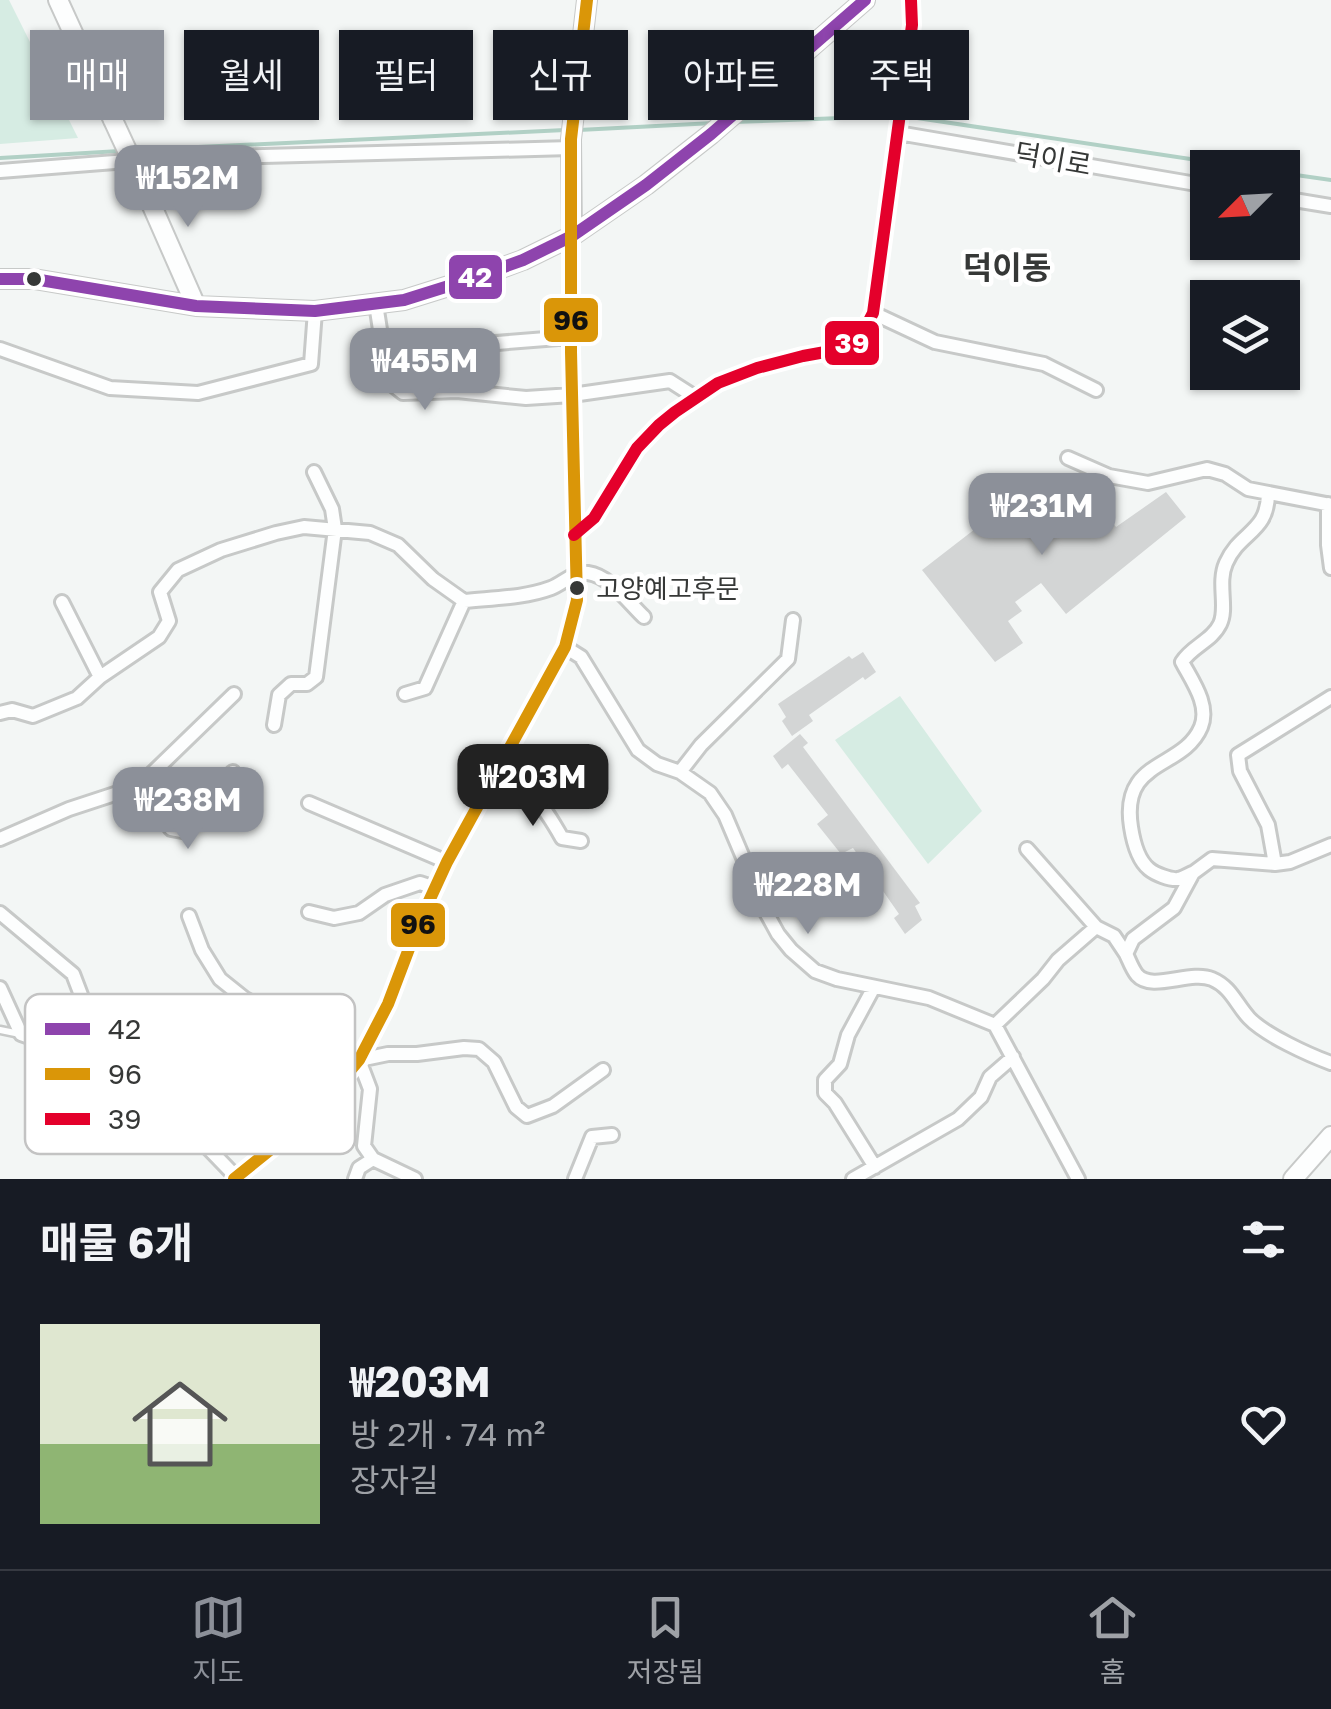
<!DOCTYPE html>
<html lang="ko">
<meta charset="utf-8">
<style>
:root{--surface:#171b24;--page:#242831;--text:#f1f3f6;--muted:#9ea1a6;--line:#363941;--accent:#8c9099}
body{margin:0;font-family:"Golos Text","Noto Sans KR",sans-serif;background:var(--page);color:var(--text);height:100vh;display:flex;flex-direction:column;font-size:38px;white-space:nowrap}
*{box-sizing:border-box;margin:0}
p{font-size:32px;color:var(--muted)}
.icon{flex:none;width:55px;height:55px;fill:none;stroke:currentColor;stroke-width:2;stroke-linecap:round;stroke-linejoin:round}
.map{position:relative;height:1179px;overflow:hidden}
.drawer{display:flex;flex-direction:column;background:var(--surface);flex:1}
.drawer>*{flex:none}
.top-card{position:absolute;left:30px;top:30px;width:1272px;height:90px;display:flex;gap:20px}
.needle{width:65px;rotate:246deg}
.controls{position:absolute;left:1190px;top:150px;display:grid;gap:20px}
.controls a{display:grid;place-items:center;width:110px;height:110px;border-radius:0px;background:var(--surface);box-shadow:0 2px 8px #0004;font-size:50px}
.price{position:absolute;translate:-50% -85px;padding:0 22px;border-radius:20px;background:var(--accent);color:#fff;font-size:32px;line-height:65px;filter:drop-shadow(0 2px 5px #0008)}
.price::after{content:'';position:absolute;left:50%;top:60px;width:30px;height:22px;margin-left:-15px;background:inherit;clip-path:polygon(0 0,100% 0,50% 100%)}
.price.selected{background:#222;color:#fff}
ul{padding:0;list-style:none}
li{display:flex;align-items:center;gap:30px;height:250px;padding:0 40px}
li span{display:grid;place-items:center;flex:none;width:280px;height:200px;border-radius:0px;color:#555}
li>.icon{margin-inline-start:auto}
span .icon{width:120px;height:120px;fill:#fffc;stroke-width:1}
li b{font-size:42px}
h2{display:flex;justify-content:space-between;align-items:center;height:120px;padding:0 40px;font-size:42px}
.pill{padding:0 35px;border-radius:0px;background:var(--surface);box-shadow:0 2px 8px #0004;font-size:35px;line-height:90px}
.pill.selected{background:var(--accent);color:#fff}
.tab-bar{display:flex;justify-content:space-around;align-items:center;height:140px;border-top:2px solid var(--line);background:var(--surface);font-size:28px;color:var(--muted)}
.tab-bar a{display:grid;justify-items:center;gap:5px}
.tab-bar .selected{color:var(--accent)}
.map>svg:first-child{display:block}
.green{fill:#d6ece3}
.lines{fill:none;stroke-linecap:round;stroke-linejoin:round}
.stream{stroke:#b1d0c5;stroke-width:4}
.building{fill:#d3d5d5}
.lane-casing{stroke:#c7c9c8;stroke-width:11}
.street-casing{stroke:#c7c9c8;stroke-width:18}
.secondary-casing{stroke:#c7c9c8;stroke-width:22}
.lane{stroke:#fdfefe;stroke-width:6}
.street{stroke:#fdfefe;stroke-width:12}
.secondary{stroke:#fdfefe;stroke-width:18}
.secondary-bridge-casing{stroke:#c7c9c8;stroke-width:22;stroke-linecap:butt}
.secondary-bridge{stroke:#fdfefe;stroke-width:18}
.bus-1-casing{stroke:#fff;stroke-width:20}
.bus-2-casing{stroke:#fff;stroke-width:20}
.bus-3-casing{stroke:#fff;stroke-width:20}
.bus-1{stroke:#8e44ad;stroke-width:12}
.bus-2{stroke:#da9608;stroke-width:12}
.bus-3{stroke:#e4002b;stroke-width:12}
.bus-dot{fill:#363837;stroke:#fff;stroke-width:4}
.labels{text-anchor:middle;stroke-width:9;stroke-linejoin:round;paint-order:stroke}
.bus-label{font-size:26px;fill:#363837;stroke:#fff;text-anchor:start}
.street-label{font-size:28px;fill:#363837;stroke:#fff}
.quarter-label{font-size:32px;font-weight:bold;fill:#363837;stroke:#fff}
.key{fill:#fff;stroke:#c3c3c3;stroke-width:2.5}
.key-label{font-size:28px;fill:#363837}
.line-badge{stroke:#fff;stroke-width:4}
.badge-label{font-size:28px;text-anchor:middle;font-weight:bold;fill:#fff}
.pale-badge-label{font-size:28px;text-anchor:middle;font-weight:bold;fill:#111}
</style>
<div class="map">
<svg width="1331" height="1179" viewBox="0 0 1331 1179">
<rect width="100%" height="100%" fill="#f3f6f5"/>
<!-- green -->
<path class="green" d="M0,0H9L78,138L0,144Z
M900,696L982,811L928,864L835,740Z"/>
<g class="lines">
<!-- stream -->
<path class="stream" d="M904,116L1250,168
M734,122L894,116
M579,130L714,123
M135,150L565,130
M0,158L120,151
M1282,173L1331,180"/>
</g>
<!-- building -->
<path class="building" d="M1074,473L1116,527L1166,492L1186,517L1066,614L1041,583L1015,602L1022,611L1008,621L1023,643L995,662L922,570L997,512L1005,523L1026,510L1022,505L1055,480L1058,484Z
M863,652L876,672L865,680L863,677L809,715L813,721L792,736L782,721L786,717L778,704L849,656L852,659Z
M800,734L808,743L803,747L920,903L915,906L922,920L905,934L894,918L899,914L853,848L841,854L817,824L828,815L788,764L782,769L773,756Z"/>
<g class="lines">
<defs>
<path id="lane" d="M0,1030L20,1034"/>
<path id="street" d="M898,133L1208,186
M0,171L153,159L571,148
M1282,198L1331,206
M376,304L388,381L403,393L457,391L526,398L572,395L670,381L695,397
M873,313L935,342L1044,364L1096,390
M383,345L459,346L571,337
M0,349L110,388L198,393L311,364L315,311
M1068,458L1109,476L1148,483L1207,469L1225,474L1248,489L1331,505
M1328,504V545L1331,568
M574,535L594,518L637,448L659,425L675,412L718,383L757,368L803,356L842,349L860,338L873,313L912,25L911,0
M62,602L100,677
M565,647L581,657L638,750L657,764L680,772L710,793L725,815L767,914L778,934L791,950L815,971L837,979L929,998L995,1025L1078,1179
M405,694L425,688L464,601
M0,713L12,710L33,716L77,698L100,677L159,637L169,621L160,592L178,570L221,550L276,533L304,527L370,533L398,545L433,579L464,601C493,598 524,598 551,588C564,583 573,571 588,573C610,576 629,603 644,617
M274,725L279,695L291,684H307L316,677L335,529L332,509L314,472
M680,772L701,745L788,659L793,620
M495,775C534,792 541,801 562,838L581,841
M139,786L171,829L182,831L233,772
M309,803L447,862
M0,839L69,809L139,786L234,694
M1331,845L1290,862L1275,864L1212,859L1193,873L1174,908L1133,939L1126,954C1129,960 1132,969 1137,975C1152,992 1190,970 1212,979C1231,987 1236,1004 1249,1018C1265,1035 1309,1055 1331,1063
M1027,849L1096,927L1114,936L1126,954
M1275,864L1268,825L1240,771L1238,755L1331,697
M1192,873C1188,875 1183,878 1178,879C1170,880 1155,874 1149,869C1138,860 1133,840 1131,827C1120,758 1183,770 1201,727C1210,705 1192,681 1182,662C1192,646 1212,641 1220,624C1228,608 1217,583 1226,563C1240,531 1268,533 1268,493
M309,912L334,918L359,913L385,895L420,883L435,888
M0,913L73,974L81,995L77,1041L66,1050
M189,916L202,950L220,979L245,999L359,1060L388,1054H417L464,1048L479,1049L494,1062L516,1107L527,1116L553,1106L603,1070
M874,987L848,1035L840,1064L825,1080V1093L835,1103L875,1167
M0,988L21,1034L66,1050L88,1091L111,1102L162,1112L185,1124L238,1179
M995,1025L1043,979L1058,960L1096,927
M359,1060L370,1089L364,1146L373,1159L415,1179
M234,1179L312,1116L359,1060L388,1004L418,925L447,862L565,647L577,600L571,352L572,236
M355,1179L359,1168L373,1159
M575,1179L592,1137L612,1135
M853,1179L958,1119L981,1097L990,1077L1013,1057"/>
<path id="secondary" d="M58,0L113,120
M138,174L196,306
M572,236L571,139L587,0
M0,279H34L196,306L315,311L404,300L471,279L523,260L572,236L646,185L711,134L865,0
M1293,1179L1331,1136"/>
</defs>
<!-- lane casing -->
<use href="#lane" class="lane-casing"/>
<!-- street casing -->
<use href="#street" class="street-casing"/>
<!-- secondary casing -->
<use href="#secondary" class="secondary-casing"/>
<!-- lane -->
<use href="#lane" class="lane"/>
<!-- street -->
<use href="#street" class="street"/>
<!-- secondary -->
<use href="#secondary" class="secondary"/>
<defs>
<path id="secondary-bridge" d="M113,120L138,174"/>
</defs>
<!-- secondary-bridge casing -->
<use href="#secondary-bridge" class="secondary-bridge-casing"/>
<!-- secondary-bridge -->
<use href="#secondary-bridge" class="secondary-bridge"/>
<defs>
<path id="bus-1" d="M0,279H34L196,306L315,311L404,300L471,279L523,260L572,236L646,185L711,134L865,0"/>
<path id="bus-2" d="M234,1179L312,1116L359,1060L388,1004L418,925L447,862L565,647L577,600L571,352V139L587,0"/>
<path id="bus-3" d="M574,535L594,518L637,448L659,425L675,412L718,383L757,368L803,356L842,349L860,338L873,313L912,25L911,0"/>
</defs>
<!-- bus-1 casing -->
<use href="#bus-1" class="bus-1-casing"/>
<!-- bus-2 casing -->
<use href="#bus-2" class="bus-2-casing"/>
<!-- bus-3 casing -->
<use href="#bus-3" class="bus-3-casing"/>
<!-- bus-1 -->
<use href="#bus-1" class="bus-1"/>
<!-- bus-2 -->
<use href="#bus-2" class="bus-2"/>
<!-- bus-3 -->
<use href="#bus-3" class="bus-3"/>
</g>
<!-- markers -->
<g class="bus-dot">
<circle cx="34" cy="279" r="9"/>
<circle cx="577" cy="588" r="9"/>
</g>
<g class="labels">
<!-- bus labels -->
<g class="bus-label">
<text x="596" y="598">고양예고후문</text>
</g>
<!-- street labels -->
<g class="street-label">
<text transform="translate(1053 159) rotate(10)" y="10">덕이로</text>
</g>
<!-- quarter labels -->
<g class="quarter-label">
<text x="1007" y="279">덕이동</text>
</g>
</g>
<!-- legend -->
<rect x="25" y="994" width="330" height="160" rx="15" class="key"/>
<rect x="45" y="1023" width="45" height="12" fill="#8e44ad"/>
<rect x="45" y="1068" width="45" height="12" fill="#da9608"/>
<rect x="45" y="1113" width="45" height="12" fill="#e4002b"/>
<g class="key-label">
<text x="108" y="1039">42</text>
<text x="108" y="1084">96</text>
<text x="108" y="1129">39</text>
</g>
<g class="line-badge">
<rect x="447" y="253" width="57" height="48" rx="10" fill="#8e44ad"/>
<rect x="542" y="296" width="58" height="48" rx="10" fill="#da9608"/>
<rect x="823" y="319" width="58" height="48" rx="10" fill="#e4002b"/>
<rect x="389" y="901" width="58" height="48" rx="10" fill="#da9608"/>
</g>
<g class="badge-label">
<text x="475" y="287">42</text>
<text x="852" y="353">39</text>
</g>
<g class="pale-badge-label">
<text x="571" y="330">96</text>
<text x="418" y="934">96</text>
</g>
</svg>
<div class="controls">
<a><svg class="needle" viewBox="-14 -14 28 28"><path d="M0-13l5 13h-10z" fill="#e53935"/><path d="M0 13l5-13h-10z" fill="#9ea1a6"/></svg></a>
<a><svg class="icon" aria-label="layers" viewBox="0 0 24 24"><path d="M12 4l9 5-9 5-9-5zM3 14l9 5 9-5"/></svg></a>
</div>
<b class="price" style="left:188px;top:230px">₩152M</b>
<b class="price" style="left:425px;top:413px">₩455M</b>
<b class="price" style="left:1042px;top:558px">₩231M</b>
<b class="price selected" style="left:533px;top:829px">₩203M</b>
<b class="price" style="left:188px;top:852px">₩238M</b>
<b class="price" style="left:808px;top:937px">₩228M</b>
<div class="top-card">
<a class="pill selected">매매</a>
<a class="pill">월세</a>
<a class="pill">필터</a>
<a class="pill">신규</a>
<a class="pill">아파트</a>
<a class="pill">주택</a>
</div>
</div>
<section class="drawer">
<h2>매물 6개<svg class="icon" aria-label="filters" viewBox="0 0 24 24"><path d="M4 7h16M4 17h16"/><circle cx="9" cy="7" r="2"/><circle cx="15" cy="17" r="2"/></svg></h2>
<ul>
<li><span style="background:linear-gradient(#dfe7d0 60%,#8fb573 0)"><svg class="icon" aria-label="home" viewBox="0 0 24 24"><path d="M3 11l9-7 9 7M6 9v11h12V9"/></svg></span><div><b>₩203M</b><p>방 2개 · 74 m²</p><p>장자길</p></div><svg class="icon" aria-label="heart" viewBox="0 0 24 24"><path d="M12 20l-8-8c-3-5 5-10 8-4 3-6 11-1 8 4z"/></svg></li>
</ul>
</section>
<nav class="tab-bar">
<a class="selected"><svg class="icon" aria-label="map" viewBox="0 0 24 24"><path d="M3 6l6-2 6 2 6-2v14l-6 2-6-2-6 2zM9 4v14M15 6v14"/></svg>지도</a>
<a><svg class="icon" aria-label="saved" viewBox="0 0 24 24"><path d="M7 4h10v16l-5-4-5 4z"/></svg>저장됨</a>
<a><svg class="icon" aria-label="home" viewBox="0 0 24 24"><path d="M3 11l9-7 9 7M6 9v11h12V9"/></svg>홈</a>
</nav>
